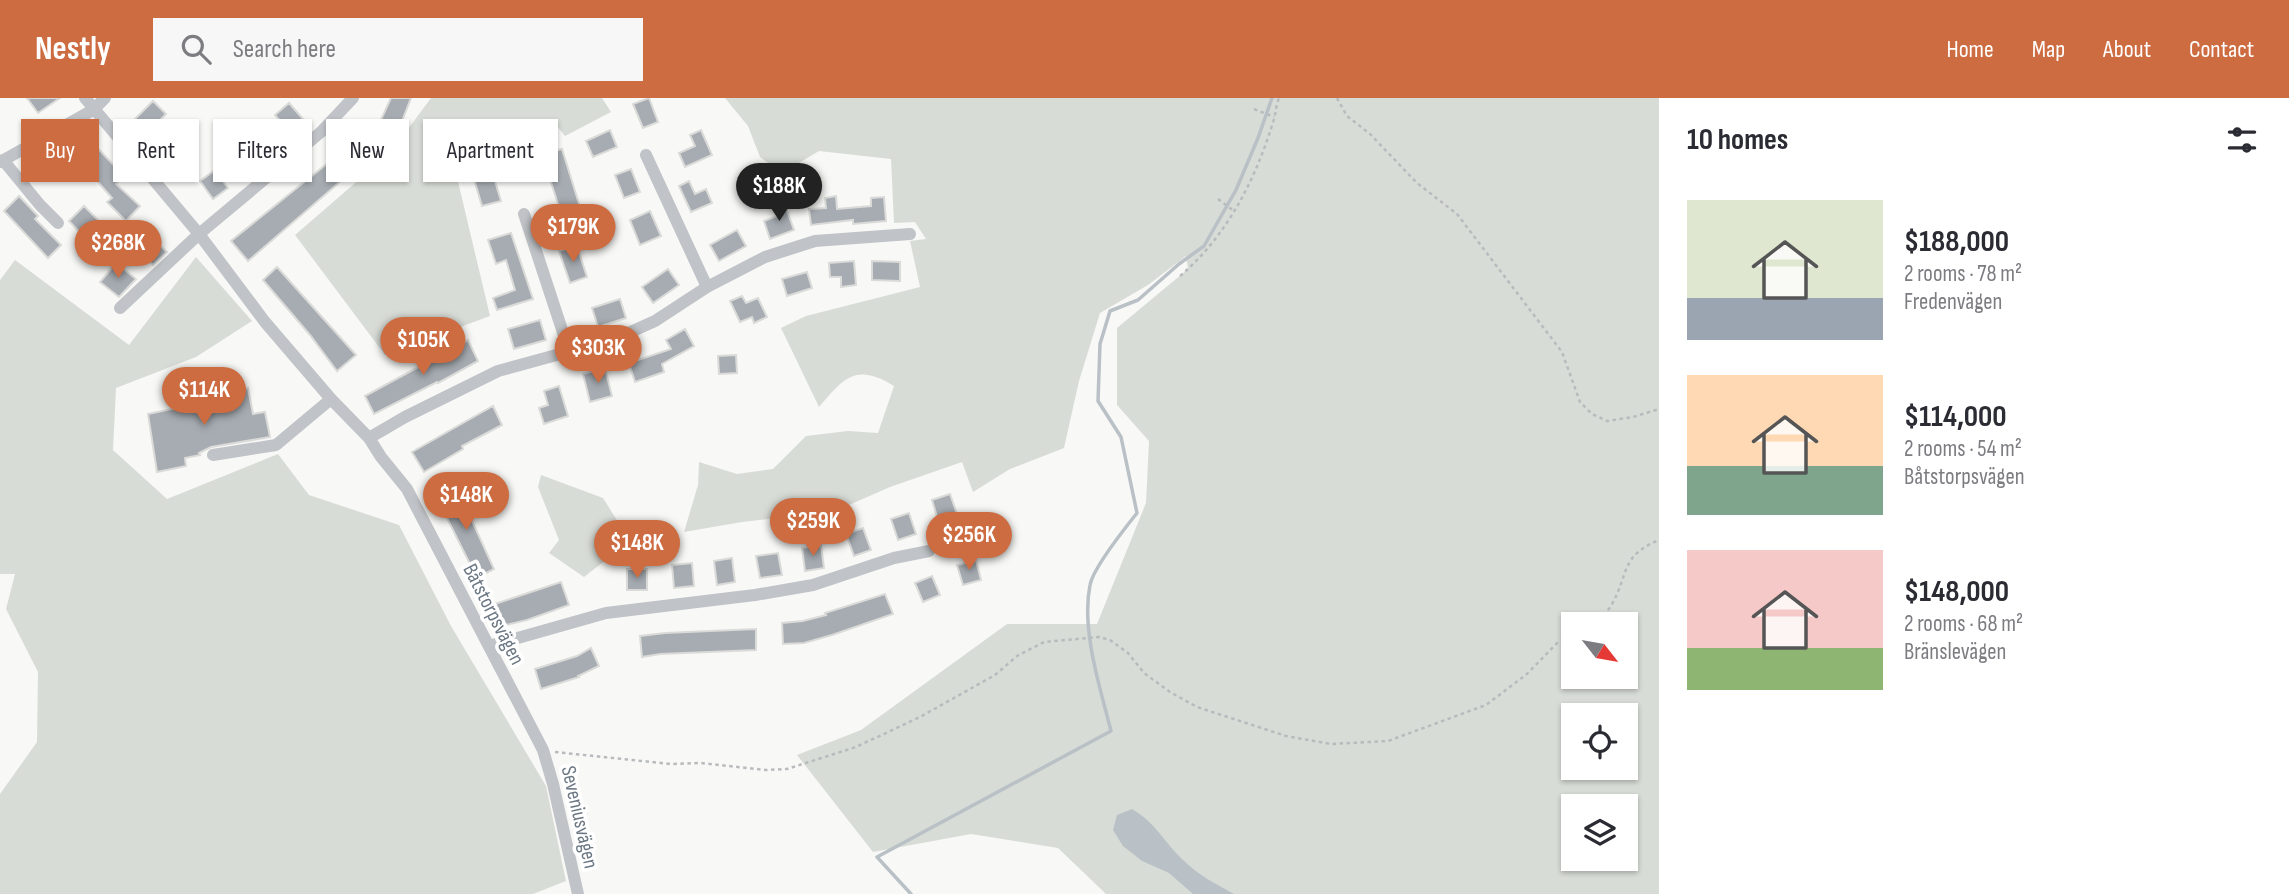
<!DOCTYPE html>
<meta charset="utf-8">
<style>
:root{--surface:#fff;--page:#f7f7f7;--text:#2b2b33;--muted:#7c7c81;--accent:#cd6c41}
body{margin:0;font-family:"Sofia Sans Condensed",sans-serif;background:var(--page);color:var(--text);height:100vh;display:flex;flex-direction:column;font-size:26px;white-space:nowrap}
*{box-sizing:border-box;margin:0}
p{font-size:23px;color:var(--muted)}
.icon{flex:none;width:38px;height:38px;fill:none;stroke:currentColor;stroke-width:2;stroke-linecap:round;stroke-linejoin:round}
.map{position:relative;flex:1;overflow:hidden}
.details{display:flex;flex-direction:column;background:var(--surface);width:630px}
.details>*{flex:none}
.top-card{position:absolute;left:21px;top:21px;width:665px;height:63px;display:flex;gap:14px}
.needle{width:46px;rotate:121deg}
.tools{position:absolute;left:1561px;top:514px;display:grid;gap:14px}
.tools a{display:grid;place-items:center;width:77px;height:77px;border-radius:0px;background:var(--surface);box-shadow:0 2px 5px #0004;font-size:35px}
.price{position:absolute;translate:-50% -60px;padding:0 16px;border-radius:24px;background:var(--accent);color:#fff;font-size:23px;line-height:46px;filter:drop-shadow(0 2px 4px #0008)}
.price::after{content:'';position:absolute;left:50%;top:42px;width:21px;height:16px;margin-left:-10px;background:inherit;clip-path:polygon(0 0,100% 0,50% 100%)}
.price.active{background:#222;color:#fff}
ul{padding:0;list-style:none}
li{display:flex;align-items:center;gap:21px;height:175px;padding:0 28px}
li span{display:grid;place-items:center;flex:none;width:196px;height:140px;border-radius:0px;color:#555}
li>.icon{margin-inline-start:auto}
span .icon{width:84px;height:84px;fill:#fffc;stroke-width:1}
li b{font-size:30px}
h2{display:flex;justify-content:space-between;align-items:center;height:84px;padding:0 28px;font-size:30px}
.tag{padding:0 24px;border-radius:0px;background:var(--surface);box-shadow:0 2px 5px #0004;font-size:24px;line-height:63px}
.tag.active{background:var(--accent);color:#fff}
header{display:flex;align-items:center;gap:42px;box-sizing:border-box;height:98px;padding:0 35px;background:var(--accent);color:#fff}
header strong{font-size:33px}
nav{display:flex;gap:38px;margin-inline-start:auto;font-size:24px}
.search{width:490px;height:63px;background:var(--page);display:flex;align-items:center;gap:18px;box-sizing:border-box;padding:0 24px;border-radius:0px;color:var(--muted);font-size:26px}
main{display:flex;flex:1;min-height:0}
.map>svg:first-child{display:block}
.green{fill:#d8dcd6;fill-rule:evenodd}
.water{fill:#b9c1c6}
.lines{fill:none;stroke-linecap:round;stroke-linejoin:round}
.stream{stroke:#b9c1c6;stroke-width:3.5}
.building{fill:#a6acb2;stroke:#dadad8;stroke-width:2}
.path{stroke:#b8bbbe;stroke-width:2.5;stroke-dasharray:3.5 3.5;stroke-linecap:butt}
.minor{stroke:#c0c3c7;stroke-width:12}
.labels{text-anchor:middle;stroke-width:7;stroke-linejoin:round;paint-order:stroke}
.street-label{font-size:21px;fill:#6b7783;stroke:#fff}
</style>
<header>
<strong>Nestly</strong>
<div class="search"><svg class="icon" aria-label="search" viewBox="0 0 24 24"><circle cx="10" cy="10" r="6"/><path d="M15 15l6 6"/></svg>Search here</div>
<nav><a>Home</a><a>Map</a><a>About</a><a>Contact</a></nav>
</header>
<main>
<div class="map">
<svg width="1659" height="796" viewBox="0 0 1659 796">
<rect width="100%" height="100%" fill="#f8f8f6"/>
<!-- green -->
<path class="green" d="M431,0H602L611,14L565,38L552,22L501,43L455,71L490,218L385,257L295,137L391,54Z
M725,0H1659V796H1106L1058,750L971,736L873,754L797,657L861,632L1007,526H1097L1146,405L1149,343L1117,307V230L1188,171L1186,158L1148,187L1100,215L1079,283L1064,350L1010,371L973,394L962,364L890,389L833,414L742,424L684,434L698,387L699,364L737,376L773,371L806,338L848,333L878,335L894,288C856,265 845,279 819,309L781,230L806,218L920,189L910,143L926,141L915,124L894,125L891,61L819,53L782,75L760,59L748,28ZM1573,527H1626V579H1573ZM1573,618H1626V670H1573ZM1573,709H1626V761H1573Z
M196,159L252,223L196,259L116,290L113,352L167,401L278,356L309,397L399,427L451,528L546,688L566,783L533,796H0V696L37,644L38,574L6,511L15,476H0V182L15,162L129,247Z
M541,377L603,400L630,443L584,479L549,455L559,442L538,389Z"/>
<!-- water -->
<path class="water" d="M1132,711C1156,725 1164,744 1183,762C1198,777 1216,786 1234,796H1193L1169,775L1142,763L1123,748L1113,732L1117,717Z"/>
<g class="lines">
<!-- stream -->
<path class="stream" d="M911,796L877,759L1111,633C1100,589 1081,532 1090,487C1093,470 1125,430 1137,415L1121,339L1098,303L1100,246L1110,213L1138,202L1179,166L1204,148L1236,92L1258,40L1272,0"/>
</g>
<!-- building -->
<path class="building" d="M27,0H60L38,15Z
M391,0H411L397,36L378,28Z
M649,0L658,24L643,30L633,6Z
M153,3L166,16L159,23L186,58L173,68L134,22Z
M289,5L303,21L289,33L275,17Z
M610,32L617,49L593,59L586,43Z
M701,32L712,57L685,69L679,55L695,48L690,37Z
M252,40L265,56L251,68L238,52Z
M89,41L124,78L116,86L140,108L126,123L107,104L112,100L81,65L73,72L64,63Z
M349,48L363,64L248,163L231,143Z
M562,51L584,122L565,128L549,78L539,81L533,59Z
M631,71L640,94L624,100L615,77Z
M215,72L228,90L213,101L200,83Z
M492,73L501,103L482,108L473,78Z
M689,83L695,96L706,91L712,105L691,114L679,88Z
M19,98L38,118L35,121L61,147L48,160L4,113Z
M836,98L837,111L871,108V100L884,99L886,123L853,126V122L811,127L809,111L826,110L825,100Z
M785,107L794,132L770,141L764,123L777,118L774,110Z
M84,108L102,126L86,141L69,123Z
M650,113L661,138L640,147L630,122Z
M142,131L167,154L153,167L130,145Z
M737,132L746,148L719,163L710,147Z
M511,135L533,201L497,212L493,200L515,192L506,162L496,166L488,142Z
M577,148L587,179L570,185L559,153Z
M854,163L856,187L841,189V179H830L829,165Z
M872,163L900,164V183L872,182Z
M116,165L136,181L119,199L100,184Z
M277,169L356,257L337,273L310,237L263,182Z
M668,171L679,187L653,205L642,189Z
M807,174L812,190L787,198L782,181Z
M742,198L746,205L758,200L767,219L754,225L752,219L740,224L730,203Z
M620,201L626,220L598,229L592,210Z
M540,222L546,242L514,251L508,231Z
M685,231L694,248L662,266L664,274L635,284L629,265L671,251L666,242Z
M468,242L478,263L438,285L437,284L374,316L365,298Z
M736,257L737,275L719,276L718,258Z
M605,270L612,298L590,304L583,276Z
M559,288L568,318L544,326L539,310L548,307L544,293Z
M248,290L253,316L265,314L270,339L211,349L199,355L200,357L185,360L186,368L157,374L148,316L186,308L185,303Z
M493,308L502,327L462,348L463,351L424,374L412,354Z
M457,390L494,471L477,480L437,400Z
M950,396L958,419L939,425L932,402Z
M909,415L916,436L898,442L891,421Z
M863,430L871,452L854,458L846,436Z
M821,447L824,470L805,473L802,450Z
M778,455L782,477L760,480L756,458Z
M732,460L735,484L717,487L714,463Z
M976,462L981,482L963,487L957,467Z
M692,465L694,488L674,490L672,467Z
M627,471H647V492H627Z
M932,478L940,497L923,504L915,485Z
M561,484L569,507L527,522L502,528L495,506Z
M885,496L893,516L832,537L804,545L783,546L782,525L803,523L826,517L825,515Z
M756,531V552L660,556L642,559L640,538L665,535Z
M591,550L599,568L578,578L579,579L541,591L535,571L577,558Z"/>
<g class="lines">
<!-- path -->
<path class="path" d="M1337,0L1347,18L1370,36L1417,85L1457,116L1562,254L1580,304L1592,316L1607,323L1633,319L1659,311
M1254,11L1274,19
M1218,101L1234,113
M1180,178C1227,138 1256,81 1274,21C1276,14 1276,7 1279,0
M1593,527C1599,521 1608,514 1612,506C1629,476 1620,458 1659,442
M555,654L671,666L701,665L766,672L787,671L856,649L920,619L995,577L1017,558L1044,544L1099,539L1110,542L1128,555L1144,575L1170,594L1197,609L1286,638L1331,646L1388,643L1486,607L1527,576L1557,545L1573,537"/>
<!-- minor -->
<path class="minor" d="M85,0L199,136L265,224L331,301L369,340L381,359L407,391L543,652L553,686L578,796
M646,57L707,189
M3,62L40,107L58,125
M0,64L93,12L105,0
M524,116L569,253
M120,210L199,136L321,34L353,0
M369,340L405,319L498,273L615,241L655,223L707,189L765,159L815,143L910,136
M213,357L276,347L331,301
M489,548L606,515L755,497L813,487L894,460L929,453"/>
</g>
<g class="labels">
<!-- street labels -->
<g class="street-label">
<text transform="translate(494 516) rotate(63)" y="7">Båtstorpsvägen</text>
<text transform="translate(580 719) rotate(77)" y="7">Seveniusvägen</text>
</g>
</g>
</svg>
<div class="tools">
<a><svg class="needle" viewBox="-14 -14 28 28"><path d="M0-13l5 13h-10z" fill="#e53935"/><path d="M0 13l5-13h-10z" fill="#7c7c81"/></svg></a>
<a><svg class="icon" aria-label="locate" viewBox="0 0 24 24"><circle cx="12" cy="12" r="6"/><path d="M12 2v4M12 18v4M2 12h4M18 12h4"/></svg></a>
<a><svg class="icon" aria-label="layers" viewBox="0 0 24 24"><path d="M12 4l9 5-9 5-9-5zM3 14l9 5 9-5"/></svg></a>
</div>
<b class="price active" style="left:779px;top:125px">$188K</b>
<b class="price" style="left:573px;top:166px">$179K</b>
<b class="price" style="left:118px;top:182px">$268K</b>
<b class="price" style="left:423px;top:279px">$105K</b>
<b class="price" style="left:598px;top:287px">$303K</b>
<b class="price" style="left:204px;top:329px">$114K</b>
<b class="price" style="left:466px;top:434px">$148K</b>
<b class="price" style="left:813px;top:460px">$259K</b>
<b class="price" style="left:969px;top:474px">$256K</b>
<b class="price" style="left:637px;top:482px">$148K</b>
<div class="top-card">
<a class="tag active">Buy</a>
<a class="tag">Rent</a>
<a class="tag">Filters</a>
<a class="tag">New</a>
<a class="tag">Apartment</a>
</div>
</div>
<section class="details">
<h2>10 homes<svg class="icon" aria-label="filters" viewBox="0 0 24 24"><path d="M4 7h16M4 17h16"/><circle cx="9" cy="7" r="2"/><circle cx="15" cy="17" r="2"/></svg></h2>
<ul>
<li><span style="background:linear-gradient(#dfe7d0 70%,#9aa5b1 0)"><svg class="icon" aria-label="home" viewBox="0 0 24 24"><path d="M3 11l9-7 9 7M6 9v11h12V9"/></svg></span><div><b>$188,000</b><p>2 rooms · 78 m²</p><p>Fredenvägen</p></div></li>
<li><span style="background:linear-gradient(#ffd9b3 65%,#7fa58c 0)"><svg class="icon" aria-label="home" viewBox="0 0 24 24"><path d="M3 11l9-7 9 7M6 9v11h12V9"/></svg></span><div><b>$114,000</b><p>2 rooms · 54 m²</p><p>Båtstorpsvägen</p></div></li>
<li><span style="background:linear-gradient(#f6c9c9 70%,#8fb573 0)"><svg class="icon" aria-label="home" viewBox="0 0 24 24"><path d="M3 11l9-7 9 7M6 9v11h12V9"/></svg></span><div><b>$148,000</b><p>2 rooms · 68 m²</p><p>Bränslevägen</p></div></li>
</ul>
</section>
</main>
